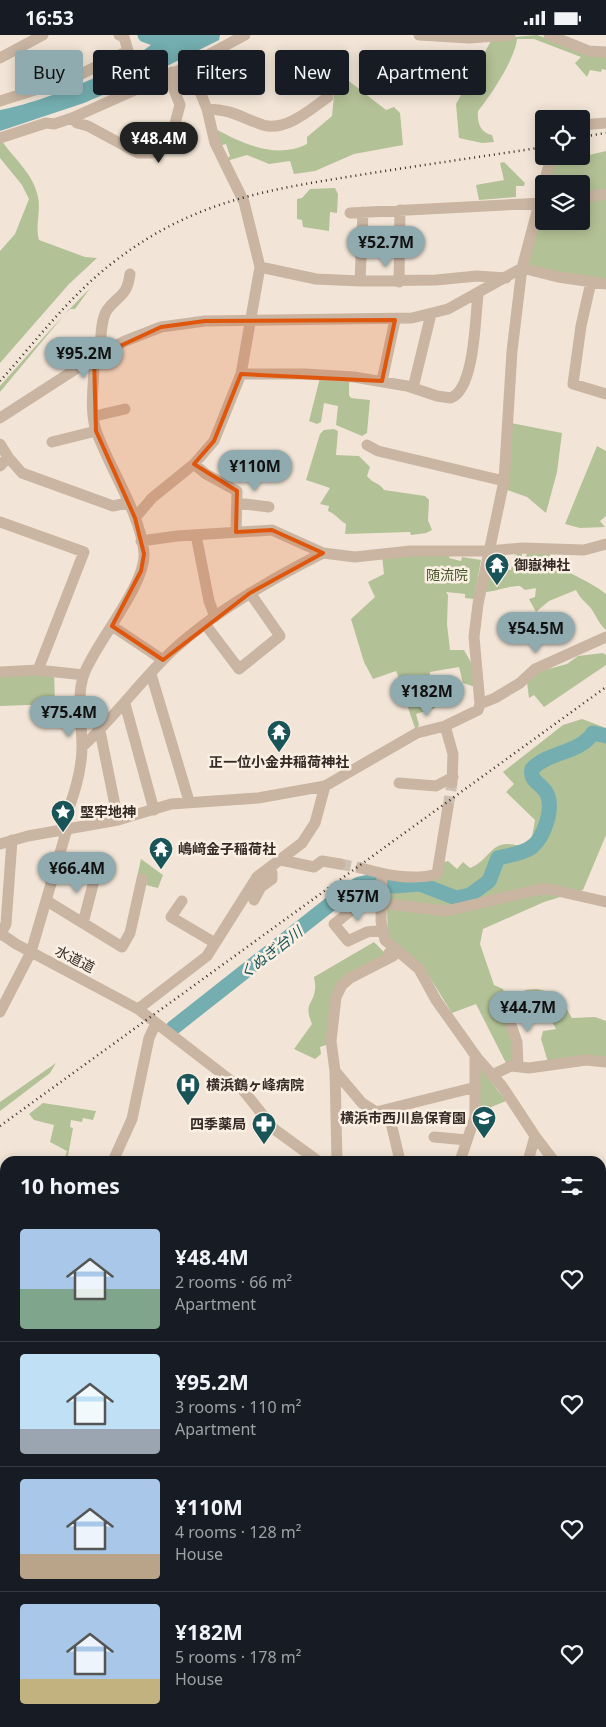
<!DOCTYPE html>
<meta charset="utf-8">
<style>
:root{--surface:#171b24;--page:#20242c;--text:#f1f3f6;--muted:#9ea1a6;--line:#363941;--accent:#90abaf}
body{margin:0;font-family:"Noto Sans","Noto Sans JP",sans-serif;background:var(--page);color:var(--text);height:100vh;display:flex;flex-direction:column;font-size:19px;white-space:nowrap}
*{box-sizing:border-box;margin:0}
p{font-size:16px;color:var(--muted)}
.icon{flex:none;width:28px;height:28px;fill:none;stroke:currentColor;stroke-width:2;stroke-linecap:round;stroke-linejoin:round}
.map{position:relative;flex:1;overflow:hidden}
.details{position:absolute;left:0px;top:1121px;width:606px;height:571px;display:flex;flex-direction:column;background:var(--surface);border-radius:15px 15px 0 0;box-shadow:0 2px 12px #0003}
.details>*{flex:none}
.hud{position:absolute;left:15px;top:15px;width:576px;height:45px;display:flex;gap:10px}
.tools{position:absolute;left:535px;top:75px;display:grid;gap:10px}
.tools a{display:grid;place-items:center;width:55px;height:55px;border-radius:5px;background:var(--surface);box-shadow:0 2px 12px #0003;font-size:25px}
.price{position:absolute;translate:-50% -42px;padding:0 11px;border-radius:18px;background:var(--accent);color:#111;font-size:16px;line-height:32px;filter:drop-shadow(0 1px 2px #0008)}
.price::after{content:'';position:absolute;left:50%;top:30px;width:15px;height:11px;margin-left:-8px;background:inherit;clip-path:polygon(0 0,100% 0,50% 100%)}
.price.current{background:#222;color:#fff}
ul{padding:0;list-style:none}
li{display:flex;align-items:center;gap:15px;height:125px;padding:0 20px}
li+li{border-top:1px solid var(--line)}
li span{display:grid;place-items:center;flex:none;width:140px;height:100px;border-radius:5px;color:#555}
li>.icon{margin-inline-start:auto}
span .icon{width:60px;height:60px;fill:#fffc;stroke-width:1}
li b{font-size:21px}
h2{display:flex;justify-content:space-between;align-items:center;height:60px;padding:0 20px;font-size:21px}
.tag{padding:0 18px;border-radius:5px;background:var(--surface);box-shadow:0 2px 12px #0003;font-size:18px;line-height:45px}
.tag.current{background:var(--accent);color:#111}
.status{display:flex;justify-content:space-between;align-items:center;height:35px;padding:0 25px;background:var(--surface);direction:ltr}
.status svg{height:14px;fill:currentColor}
.map>svg:first-child{display:block}
.green{fill:#b3c196}
.water{fill:#74aeb0}
.lines{fill:none;stroke-linecap:round;stroke-linejoin:round}
.stream{stroke:#74aeb0;stroke-width:2.5}
.river{stroke:#74aeb0;stroke-width:15}
.minor-tunnel{stroke:#ccc0b3;stroke-width:11;stroke-dasharray:11 5.5;stroke-linecap:butt}
.minor{stroke:#cab5a2;stroke-width:11}
.rail{stroke:#352a25;stroke-width:2.5;stroke-dasharray:1 4;stroke-linecap:butt}
.marked{fill:#df570d;fill-opacity:0.2;stroke:#df570d;stroke-width:4;stroke-linejoin:round}
.labels{text-anchor:middle;stroke-width:5;stroke-linejoin:round;paint-order:stroke}
.poi-label{font-size:14px;font-weight:bold;fill:#352a25;stroke:#faefe3;text-anchor:start}
.park-label{font-size:14px;fill:#445428;stroke:#faefe3}
.street-label{font-size:14px;fill:#352a25;stroke:#faefe3}
.water-label{font-size:15px;font-style:italic;fill:#195458;stroke:#faefe3}
</style>
<div class="status"><b>16:53</b><svg viewBox="0 0 49 12"><path d="M0 12V9h3v3zM5 12V6h3v6zM10 12V3h3v9zM15 12V0h3v12zM26 1h20v11H26zM47 4h2v5h-2z"/></svg></div>
<div class="map">
<svg width="606" height="1692" viewBox="0 0 606 1692">
<rect width="100%" height="100%" fill="#f2e5d7"/>
<!-- green -->
<path class="green" d="M537,0L593,20L606,21V35L602,34L601,37L590,35L587,42L575,28L581,22L534,4H517C515,24 491,60 478,76C477,87 480,98 492,100L494,107L482,108L459,103L456,69L492,4Z
M345,43L386,75L394,72L400,78L403,110L354,119L315,136L294,139L290,126L269,129L247,120L223,127L230,121L226,109L219,111L214,93C241,108 276,125 307,109V102L332,81L334,60Z
M2,106C15,125 33,138 38,162C41,176 35,191 39,205L85,222L97,223L69,249L0,328V216L15,199L29,164L22,150L0,123V107Z
M606,116V247L529,231L527,227L544,159V186H581V149H546L551,129Z
M504,127L525,148L524,151H516V162L479,165L476,150L504,145L500,128Z
M335,153L338,159L337,178L330,177L329,196L303,192L302,185L297,184V164L302,163L310,154Z
M109,235L91,252L75,274H69L0,357V351C36,311 70,271 109,235Z
M320,343L349,344V360L351,363L370,365L367,398L362,401L336,390L338,371L324,368L321,387L317,389L309,386Z
M511,388L562,398L557,437L546,478L527,462L507,455Z
M334,394L338,396L336,420L359,421L370,432L367,441C372,448 380,448 384,455L425,461L429,465L428,485L432,495L426,498L411,500L410,497L345,499L346,489C339,485 336,479 328,476L329,471L320,469L330,453L306,445L320,399L324,395Z
M597,411L606,416V481L600,486L605,492L580,493L565,489Z
M527,516L549,518C563,540 587,543 606,559V595C598,588 596,579 589,571C583,565 580,563 576,555L549,566L536,577L529,564L535,562L536,553L525,555L520,551C506,551 496,557 482,557L485,541H492L493,535H511L514,522L518,517L522,519V529H525Z
M450,518L449,523L461,526L462,522L481,525L474,564L465,563V559L446,557L448,560L447,589L450,615H464L473,631L475,652L463,648L459,632L430,637L429,648L435,673L416,679L419,690L416,696L404,661L406,660L396,636L373,644L364,627L351,584L375,562L368,547L384,539L382,521Z
M603,618L606,620V630L544,672L534,660L529,663L527,647L541,636L567,629L578,621Z
M54,637L55,669L0,671V638Z
M582,684L606,693V800L583,855L544,867L483,894L480,909L494,950L503,954L516,1026L506,1028L476,969L452,978L427,938L388,904L386,846L418,848L437,843L440,828L448,826L457,834L463,827L470,833C492,824 490,802 520,811L532,802L535,785L506,757L514,749L503,737L563,690Z
M141,824L163,840L158,853L146,850L147,846L137,842Z
M374,907L388,921L344,944L326,1010L320,1012L321,1019L315,1024L294,1014L312,989C303,967 314,970 315,954C316,950 314,945 314,942Z
M536,954C559,958 561,964 572,983L595,982L606,986V1023L548,1027L541,1004L543,996L556,994L548,980L524,983C521,973 519,964 525,955Z
M56,1028L50,1038L0,1076V1067Z
M477,1028L506,1066L479,1077Z
M43,1068L96,1076L93,1085L83,1083L82,1087L71,1085L70,1092L73,1093L67,1126H64L67,1116L50,1107L54,1090L34,1085L29,1079Z"/>
<!-- water -->
<path class="water" d="M162,0H220L219,5L151,39L84,68L0,96V75C44,67 132,32 162,0Z"/>
<g class="lines">
<!-- stream -->
<path class="stream" d="M378,1688L382,1692
M49,1692L55,1688
M138,1692L144,1688"/>
<!-- river -->
<path class="river" d="M145,0L165,7H176
M173,993L338,863L359,849L369,847L395,851L420,849L456,863L470,860L489,846L498,823C509,820 522,819 532,812C544,802 554,774 547,759C543,749 529,747 532,734C549,716 579,719 593,698L606,701"/>
<!-- minor-tunnel -->
<path class="minor-tunnel" d="M448,772L452,748
M340,829L361,833"/>
<!-- minor -->
<path class="minor" d="M119,0L124,2L128,16L145,49
M419,0L469,3V0
M549,0L589,16L606,17
M469,3L510,0
M0,23L43,0
M182,34L245,0
M0,66L73,43L128,16
M207,74C234,75 239,82 263,90C286,97 311,74 328,62
M72,83L77,88L88,91L138,118H152L169,111L180,70L173,52L172,37
M581,90L606,88
M0,103L46,88L54,89L72,83L182,34L201,59L207,74L215,108L244,167L260,232L241,339L214,406L194,429L152,463L135,483
M544,149L551,121
M581,163L606,159
M350,178L544,168
M260,232L316,244L360,246L436,245L477,241L506,243
M360,246L363,177
M399,247L400,175
M591,247L581,291L573,349L606,359
M100,319C101,306 100,286 107,275C119,259 127,262 130,239
M241,339H305L354,342L407,351L437,361L451,363C475,353 475,283 478,260
M382,346L395,285
M413,353L431,279
M95,381L125,374
M0,383L96,321L125,306L161,292L205,286L412,283L448,274L522,233L558,242L606,249
M52,407L96,396
M0,409L8,422
M367,410L378,416L504,446
M194,429L206,439L237,456L236,497
M0,431L8,422L22,438L113,471L127,468
M237,468L269,472
M0,487L84,517L38,635
M196,500L209,566L215,582
M141,506L177,501L272,495L323,518L355,522L410,516H489L522,513L584,515L606,509
M205,589L239,634L280,601L250,558
M112,591L163,625
M0,637L38,635L84,640
M151,639L189,766
M125,669L154,775
M480,669L495,663L520,648L535,634L606,602
M445,691L453,719L452,748
M100,696L118,785
M82,712C115,682 141,645 173,615C217,575 271,544 323,518
M399,748L436,751L453,742
M61,795C71,768 82,740 82,711C82,688 76,662 84,639C96,607 146,550 144,518C141,480 110,434 97,398C88,375 95,346 94,323
M0,809L28,801L118,785L171,769L258,763L325,751L417,698L445,691L478,675L480,669L474,602L478,569L504,446L512,316L522,233L544,150
M281,825L314,832L322,826L340,829
M361,833C386,840 412,846 437,839L448,772
M382,839L381,886L385,905L419,934L436,965L478,1024L502,1051L535,1101L528,1126
M254,865L261,852L272,844V838L269,833
M47,866L122,912L130,898L142,844
M182,866L171,882L215,908
M83,888L96,838
M383,895L367,897L348,906L334,889L357,871L380,868L446,876L536,855L549,854L606,867
M0,898L16,909L138,974L243,1055L274,1094L318,1126
M0,900L6,889L12,805
M506,962L504,970L517,1007L518,1031
M138,974L207,921L257,842L302,808L315,788L325,751
M0,977L31,917L67,794
M335,1036L362,1068L376,1077L476,1052
M492,1040L511,1031L529,1033L586,1025L606,1027
M388,1075L400,1126
M535,1101L554,1126
M434,1102L467,1105
M113,1126L132,1084L149,1003L156,988
M337,1126L335,1036L331,1006L336,962L342,950L350,943L393,921L389,918
M460,1126L475,1082V1020
M0,1174H5
M601,1182L606,1188
M0,1222L5,1231
M601,1314L606,1309
M601,1331L606,1334
M0,1347L5,1343
M601,1397H606
M601,1457L606,1478
M601,1529L606,1527
M601,1541L606,1551
M0,1546H5
M601,1633L606,1630
M0,1688L5,1673
M220,1688L227,1692
M477,1688L482,1692
M126,1692L132,1688
M201,1692L204,1688
M279,1692L281,1688
M503,1692L507,1688
M594,1692L606,1685"/>
<!-- rail -->
<path class="rail" d="M581,102L606,98
M0,346C37,305 71,259 115,226C197,163 273,154 372,138C429,129 486,121 544,112
M0,1091L606,652"/>
</g>
<!-- marked area -->
<path class="marked" d="M395,285L382,346L241,339L214,406L194,429L237,456L236,497L272,495L323,518L250,558L163,625L112,591L141,536L144,519L135,483L96,396L94,323L161,292L205,286Z"/>
<!-- icons -->
<defs>
<symbol id="temple-pin" viewBox="-11 -11 22 30"><path d="M0 17L-7.5 6A9.5 9.5 0 1 1 7.5 6Z" fill="#195458" stroke="#faefe3"/><path d="M0-6L5-2H3V0L6.5 2.5H4V6H1.5V3h-3V6H-4V2.5H-6.5L-3 0V-2H-5Z" fill="#fff"/></symbol>
<symbol id="sight-pin" viewBox="-11 -11 22 30"><path d="M0 17L-7.5 6A9.5 9.5 0 1 1 7.5 6Z" fill="#195458" stroke="#faefe3"/><path d="M0-6L1.8-2.2L6-1.7L2.9 1.2L3.7 5.4L0 3.3L-3.7 5.4L-2.9 1.2L-6-1.7L-1.8-2.2Z" fill="#fff"/></symbol>
<symbol id="hospital-pin" viewBox="-11 -11 22 30"><path d="M0 17L-7.5 6A9.5 9.5 0 1 1 7.5 6Z" fill="#195458" stroke="#faefe3"/><path d="M-5-5h3v3.5h4V-5h3V5h-3V1.5h-4V5h-3Z" fill="#fff"/></symbol>
<symbol id="school-pin" viewBox="-11 -11 22 30"><path d="M0 17L-7.5 6A9.5 9.5 0 1 1 7.5 6Z" fill="#195458" stroke="#faefe3"/><path d="M0-5L7-2L0 1L-7-2ZM-4 1L0 2.5L4 1V4Q0 6-4 4Z" fill="#fff"/></symbol>
<symbol id="pharmacy-pin" viewBox="-11 -11 22 30"><path d="M0 17L-7.5 6A9.5 9.5 0 1 1 7.5 6Z" fill="#195458" stroke="#faefe3"/><path d="M-2-6h4v4h4v4h-4v4h-4v-4h-4v-4h4Z" fill="#fff"/></symbol>
</defs>
<g fill-rule="evenodd">
<use href="#temple-pin" x="483" y="516" width="28" height="38"/>
<use href="#temple-pin" x="265" y="683" width="28" height="38"/>
<use href="#sight-pin" x="49" y="763" width="28" height="38"/>
<use href="#temple-pin" x="147" y="800" width="28" height="38"/>
<use href="#hospital-pin" x="174" y="1036" width="28" height="38"/>
<use href="#school-pin" x="470" y="1069" width="28" height="38"/>
<use href="#pharmacy-pin" x="250" y="1075" width="28" height="38"/>
</g>
<g class="labels">
<!-- poi labels -->
<g class="poi-label">
<text x="514" y="535">御嶽神社</text>
<text x="279" y="732" text-anchor="middle">正一位小金井稲荷神社</text>
<text x="80" y="782">堅牢地神</text>
<text x="178" y="819">嶋﨑金子稲荷社</text>
<text x="206" y="1055">横浜鶴ヶ峰病院</text>
<text x="466" y="1088" text-anchor="end">横浜市西川島保育園</text>
<text x="246" y="1094" text-anchor="end">四季薬局</text>
</g>
<!-- park labels -->
<g class="park-label">
<text x="447" y="545">随流院</text>
</g>
<!-- street labels -->
<g class="street-label">
<text transform="translate(75 924) rotate(27)" y="5">水道道</text>
</g>
<!-- water labels -->
<g class="water-label">
<text transform="translate(271 918) rotate(-38)" y="5">くぬぎ台川</text>
</g>
</g>
</svg>
<div class="tools">
<a><svg class="icon" aria-label="locate" viewBox="0 0 24 24"><circle cx="12" cy="12" r="6"/><path d="M12 2v4M12 18v4M2 12h4M18 12h4"/></svg></a>
<a><svg class="icon" aria-label="layers" viewBox="0 0 24 24"><path d="M12 4l9 5-9 5-9-5zM3 14l9 5 9-5"/></svg></a>
</div>
<b class="price current" style="left:159px;top:129px">¥48.4M</b>
<b class="price" style="left:386px;top:233px">¥52.7M</b>
<b class="price" style="left:84px;top:344px">¥95.2M</b>
<b class="price" style="left:255px;top:457px">¥110M</b>
<b class="price" style="left:536px;top:619px">¥54.5M</b>
<b class="price" style="left:427px;top:682px">¥182M</b>
<b class="price" style="left:69px;top:703px">¥75.4M</b>
<b class="price" style="left:77px;top:859px">¥66.4M</b>
<b class="price" style="left:358px;top:887px">¥57M</b>
<b class="price" style="left:528px;top:998px">¥44.7M</b>
<div class="hud">
<a class="tag current">Buy</a>
<a class="tag">Rent</a>
<a class="tag">Filters</a>
<a class="tag">New</a>
<a class="tag">Apartment</a>
</div>
<section class="details">
<h2>10 homes<svg class="icon" aria-label="filters" viewBox="0 0 24 24"><path d="M4 7h16M4 17h16"/><circle cx="9" cy="7" r="2"/><circle cx="15" cy="17" r="2"/></svg></h2>
<ul>
<li><span style="background:linear-gradient(#a9c7e8 60%,#7fa58c 0)"><svg class="icon" aria-label="home" viewBox="0 0 24 24"><path d="M3 11l9-7 9 7M6 9v11h12V9"/></svg></span><div><b>¥48.4M</b><p>2 rooms · 66 m²</p><p>Apartment</p></div><svg class="icon" aria-label="heart" viewBox="0 0 24 24"><path d="M12 20l-8-8c-3-5 5-10 8-4 3-6 11-1 8 4z"/></svg></li>
<li><span style="background:linear-gradient(#bfe0f5 75%,#9aa5b1 0)"><svg class="icon" aria-label="home" viewBox="0 0 24 24"><path d="M3 11l9-7 9 7M6 9v11h12V9"/></svg></span><div><b>¥95.2M</b><p>3 rooms · 110 m²</p><p>Apartment</p></div><svg class="icon" aria-label="heart" viewBox="0 0 24 24"><path d="M12 20l-8-8c-3-5 5-10 8-4 3-6 11-1 8 4z"/></svg></li>
<li><span style="background:linear-gradient(#a9c7e8 75%,#b9a48a 0)"><svg class="icon" aria-label="home" viewBox="0 0 24 24"><path d="M3 11l9-7 9 7M6 9v11h12V9"/></svg></span><div><b>¥110M</b><p>4 rooms · 128 m²</p><p>House</p></div><svg class="icon" aria-label="heart" viewBox="0 0 24 24"><path d="M12 20l-8-8c-3-5 5-10 8-4 3-6 11-1 8 4z"/></svg></li>
<li><span style="background:linear-gradient(#a9c7e8 75%,#c2b280 0)"><svg class="icon" aria-label="home" viewBox="0 0 24 24"><path d="M3 11l9-7 9 7M6 9v11h12V9"/></svg></span><div><b>¥182M</b><p>5 rooms · 178 m²</p><p>House</p></div><svg class="icon" aria-label="heart" viewBox="0 0 24 24"><path d="M12 20l-8-8c-3-5 5-10 8-4 3-6 11-1 8 4z"/></svg></li>
</ul>
</section>
</div>
